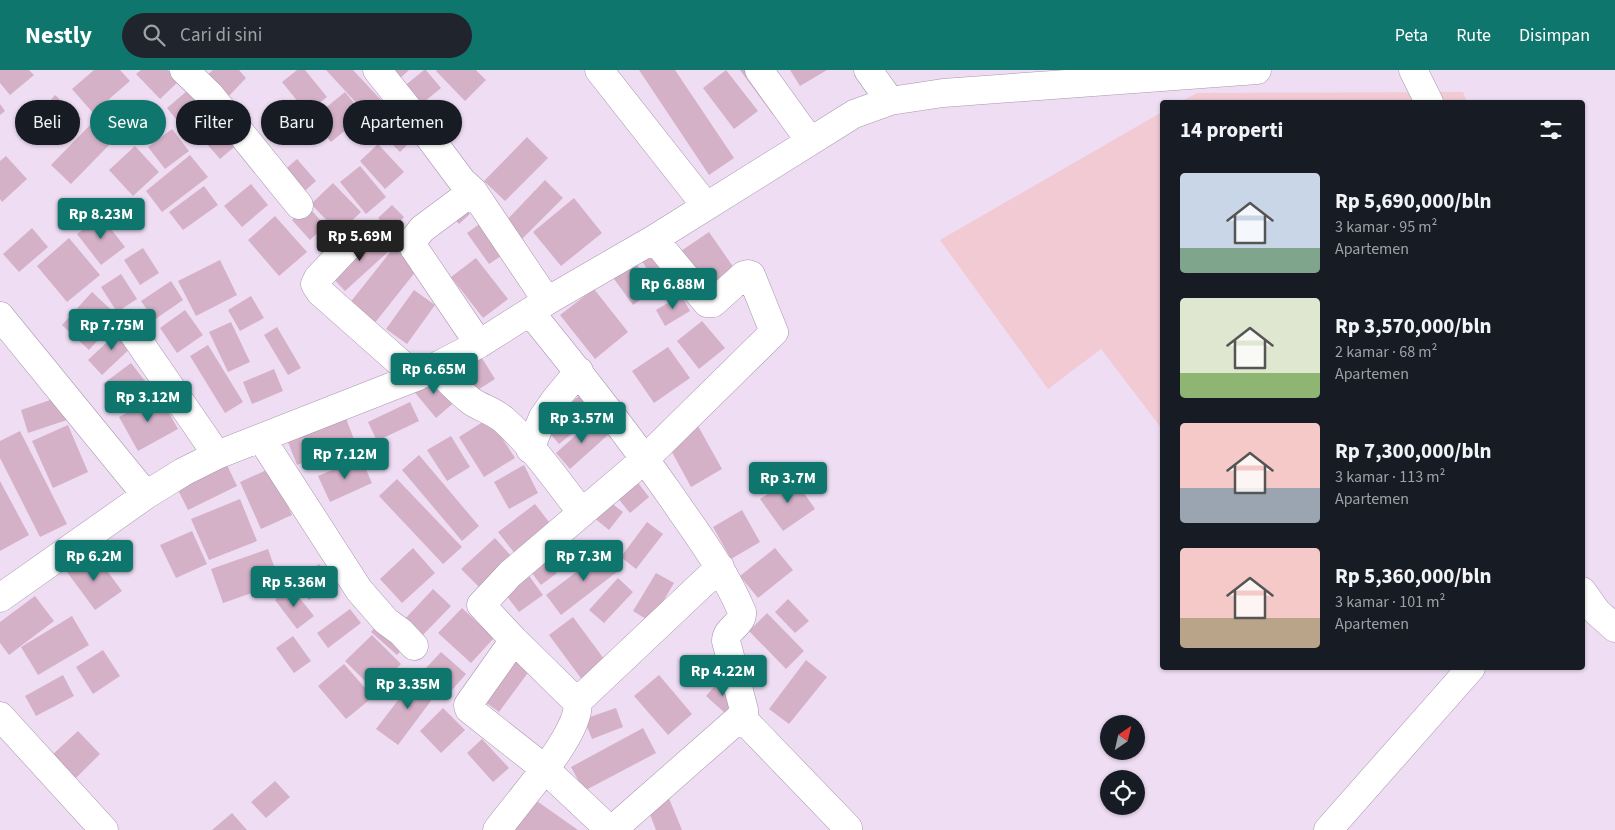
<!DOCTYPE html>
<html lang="id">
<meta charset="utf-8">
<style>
:root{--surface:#171b24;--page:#20242c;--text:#f1f3f6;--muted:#9ea1a6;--accent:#0f766e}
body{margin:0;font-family:"Source Sans 3",sans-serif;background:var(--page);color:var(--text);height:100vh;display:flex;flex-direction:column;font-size:19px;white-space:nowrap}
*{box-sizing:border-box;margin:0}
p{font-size:16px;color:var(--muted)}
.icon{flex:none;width:28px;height:28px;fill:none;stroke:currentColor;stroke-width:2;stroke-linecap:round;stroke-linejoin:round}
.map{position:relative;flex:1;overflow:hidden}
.drawer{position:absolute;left:1160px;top:30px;width:425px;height:570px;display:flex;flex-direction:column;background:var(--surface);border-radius:5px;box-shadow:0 1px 4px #0004}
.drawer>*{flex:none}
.banner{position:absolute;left:15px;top:30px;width:475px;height:45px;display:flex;gap:10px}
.needle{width:32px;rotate:34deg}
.buttons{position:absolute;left:1100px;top:645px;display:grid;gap:10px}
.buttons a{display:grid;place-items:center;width:45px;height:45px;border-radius:50%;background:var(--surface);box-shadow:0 1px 4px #0004;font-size:25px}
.price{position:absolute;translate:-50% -42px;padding:0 11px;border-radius:5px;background:var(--accent);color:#fff;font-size:16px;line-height:32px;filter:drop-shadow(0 1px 2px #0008)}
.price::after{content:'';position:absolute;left:50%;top:30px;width:15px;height:11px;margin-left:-8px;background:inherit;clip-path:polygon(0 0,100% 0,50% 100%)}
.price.selected{background:#222;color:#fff}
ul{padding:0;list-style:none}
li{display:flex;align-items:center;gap:15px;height:125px;padding:0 20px}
li span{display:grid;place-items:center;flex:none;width:140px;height:100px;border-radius:5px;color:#555}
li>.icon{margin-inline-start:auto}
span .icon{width:60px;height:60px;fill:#fffc;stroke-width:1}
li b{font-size:21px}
h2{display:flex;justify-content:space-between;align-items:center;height:60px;padding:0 20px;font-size:21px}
.tag{padding:0 18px;border-radius:22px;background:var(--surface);box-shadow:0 1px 4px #0004;font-size:18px;line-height:45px}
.tag.selected{background:var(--accent);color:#fff}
header{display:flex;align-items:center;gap:30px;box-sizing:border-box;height:70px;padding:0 25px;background:var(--accent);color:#fff}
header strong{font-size:24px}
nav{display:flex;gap:28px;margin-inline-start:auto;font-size:18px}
.search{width:350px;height:45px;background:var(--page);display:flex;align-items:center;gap:12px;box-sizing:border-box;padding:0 18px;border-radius:28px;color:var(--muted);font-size:19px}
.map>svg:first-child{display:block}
.green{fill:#f1cad3}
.building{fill:#d5b1c8}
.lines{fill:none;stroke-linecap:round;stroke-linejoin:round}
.minor-casing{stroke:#a796ac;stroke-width:29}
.minor{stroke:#fff;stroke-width:28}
</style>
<header>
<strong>Nestly</strong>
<div class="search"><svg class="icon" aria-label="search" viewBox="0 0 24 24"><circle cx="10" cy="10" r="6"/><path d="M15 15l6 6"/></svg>Cari di sini</div>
<nav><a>Peta</a><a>Rute</a><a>Disimpan</a></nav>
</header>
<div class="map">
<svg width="1615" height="760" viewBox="0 0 1615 760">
<rect width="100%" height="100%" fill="#efddf4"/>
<!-- green -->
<path class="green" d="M1463,22L1467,32H1180L1197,23Z
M1162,42V359L1101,279L1048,319L940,170Z"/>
<!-- building -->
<path class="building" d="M0,0H29L34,5L10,25L0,13Z
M94,0H120L130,11L93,43L72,19Z
M141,0H168L179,11L160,29L136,4Z
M213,0H239L246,8L227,28L206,6Z
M297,0H305L327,27L307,43L282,12Z
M326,0H353L397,47L382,61Z
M380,0H409L394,14Z
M424,0H426L441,18L413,41L397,22Z
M437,0H476L486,10L465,31L436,1Z
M639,0H675L734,88L709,105Z
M726,0L758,41L734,59L703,18Z
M740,0H753L782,38L773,45Z
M790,0H827L800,16Z
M187,21L213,54L193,70L167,38Z
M345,22L364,45L331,72L312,49Z
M55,25L81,49L58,75L32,52Z
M0,34L5,41L0,45Z
M400,52L415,67L400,82L386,68Z
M91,54L111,73L71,114L51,95Z
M225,56L239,73L220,89L206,73Z
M172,59L189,81L165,99L148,77Z
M527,67L548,88L505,131L484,111Z
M378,74L404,102L385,119L360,91Z
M135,76L159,102L133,126L109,100Z
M190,85L208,107L162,142L146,121Z
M6,86L27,109L2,132L0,129V91Z
M297,89L316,111L299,126L280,104Z
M360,96L386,127L366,144L340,112Z
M545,110L563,128L522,169L505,152Z
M333,113L361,142L339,163L311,134Z
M251,114L268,135L242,157L224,136Z
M204,116L218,135L183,160L169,142Z
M574,128L602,163L561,196L533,162Z
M392,135L404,147L391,161L378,148Z
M462,135L470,144L459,154L451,145Z
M308,136L325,156L310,170L292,150Z
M101,146L125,177L101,195L77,164Z
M275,146L307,182L279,206L248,170Z
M485,150L507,182L489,194L467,163Z
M32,158L48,177L19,202L3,184Z
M709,162L734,198L706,217L681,181Z
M374,164L390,180L345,221L330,205Z
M69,168L100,205L67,232L37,196Z
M395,176L420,196L374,254L349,234Z
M143,178L159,203L140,215L124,190Z
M647,181L675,221L666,227L639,187Z
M631,187L655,219L633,235L609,202Z
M476,188L508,229L483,248L451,207Z
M220,190L237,225L196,246L178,211Z
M121,204L137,229L117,242L101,217Z
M171,211L183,230L154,250L141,231Z
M594,219L628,262L595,289L560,245Z
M414,220L435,235L407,274L386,259Z
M92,222L119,247L89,280L62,255Z
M681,225L690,241L665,256L656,240Z
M251,226L264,248L240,261L228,240Z
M185,240L203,265L177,283L160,258Z
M702,251L725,278L699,299L677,271Z
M231,252L250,292L228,302L209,262Z
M277,257L301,298L288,305L264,265Z
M122,258L136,273L102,305L88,290Z
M208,275L243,332L225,343L190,286Z
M668,277L690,308L654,333L632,301Z
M477,280L495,309L473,323L455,294Z
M131,293L145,311L116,333L103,314Z
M274,299L283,321L252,334L243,312Z
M433,301L457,330L436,348L412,319Z
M159,325L178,359L138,381L119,347Z
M579,326L595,345L559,374L543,355Z
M59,327L67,350L28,363L21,340Z
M410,332L419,351L377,371L368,352Z
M344,343L355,372L297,395L286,367Z
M489,348L515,388L484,407L459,367Z
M595,348L609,364L570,399L556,383Z
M68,355L88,402L53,418L32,371Z
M698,356L722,399L691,417L667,373Z
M20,361L67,454L40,467L0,388V371Z
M451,366L470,397L447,411L427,380Z
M419,385L479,456L462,471L402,400Z
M361,388L372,413L330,432L318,406Z
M227,395L237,416L188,440L178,420Z
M524,395L538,423L509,439L494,412Z
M271,398L292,445L261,459L240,412Z
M793,407L815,439L783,461L760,429Z
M397,409L462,477L443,494L379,426Z
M635,409L649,427L630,443L616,426Z
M0,411L29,465L0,481Z
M240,429L257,471L209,490L191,449Z
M606,429L623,442L609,460L593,447Z
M535,434L556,461L519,489L498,462Z
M742,440L760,472L731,489L713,457Z
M647,452L663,464L636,499L621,487Z
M192,461L207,494L176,508L160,475Z
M495,468L512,487L479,517L461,499Z
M413,478L435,503L402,533L380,509Z
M608,478L622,498L561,545L546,525Z
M775,478L793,500L758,528L740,506Z
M268,479L280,513L223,533L211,499Z
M94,483L122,521L95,540L67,502Z
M545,486L557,503L541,515L528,498Z
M319,494L333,513L309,530L295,511Z
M527,503L543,525L519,542L502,520Z
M656,503L674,513L651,552L633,541Z
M618,508L633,522L604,553L589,540Z
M291,517L314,546L297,559L275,530Z
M433,519L451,536L421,567L404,550Z
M35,526L54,551L9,585L0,573V552Z
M788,529L809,551L795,563L775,542Z
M462,538L494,568L471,593L438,563Z
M350,539L361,553L328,578L317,563Z
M767,543L804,581L786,599L749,561Z
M72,546L89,575L38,605L21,577Z
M573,547L607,593L583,611L549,565Z
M382,549L409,572L397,585L371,562Z
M372,565L401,594L374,620L345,591Z
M293,566L311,591L294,603L276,578Z
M103,580L120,606L93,624L76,597Z
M441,582L466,604L452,620L426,598Z
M509,584L530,600L499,642L477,626Z
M806,590L827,607L789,654L769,639Z
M344,594L373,627L346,649L318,616Z
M418,604L439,620L398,675L376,659Z
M63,605L74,626L36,646L25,626Z
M659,605L692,644L668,665L634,626Z
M720,610L740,627L725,643L706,626Z
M443,638L465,660L441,683L420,661Z
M616,638L623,657L592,669L584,649Z
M643,658L656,683L584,721L571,697Z
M78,661L100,684L74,710L51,686Z
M482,669L509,698L493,712L467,683Z
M275,711L290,727L266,748L251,732Z
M668,726L682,760H656L646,734Z
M534,729L578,760H513Z
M232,743L247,760H212Z"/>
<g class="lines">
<defs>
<path id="minor" d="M184,0L210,25L299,135
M377,0L409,40L462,111L473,121L547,231
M599,0L706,136
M759,0L810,71
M868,0L890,31
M1413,0L1429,32
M473,121L422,159L415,168L414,178L479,274
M356,168L318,208L315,214L320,222L416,307
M530,242C579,302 626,362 671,426C697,464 724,499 742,542C743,555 726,558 726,571L744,640V644L612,760
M0,246L146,425
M133,263L217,385
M435,297C446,308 458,321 471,331C481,338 494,341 504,350C534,377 558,412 582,443
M261,368L359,520L386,551L401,562L414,576
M530,379L543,347L555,330L579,301
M1582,521L1597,542L1615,558
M0,528L146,425L183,402L217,385L416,307L479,274L547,231L654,169L854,44L890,31L943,23L1257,0
M577,632L720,497
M0,646L104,760
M741,647L848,758
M497,760L545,699L469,639L468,635L514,570
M610,760L545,699C555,686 582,648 577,632L514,570L481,535L510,504L645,389L774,262L751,205L748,204L744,205L713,233H707L654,169
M1328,760L1471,598"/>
</defs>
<!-- minor casing -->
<use href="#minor" class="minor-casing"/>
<!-- minor -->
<use href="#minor" class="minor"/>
</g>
</svg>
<div class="buttons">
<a><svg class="needle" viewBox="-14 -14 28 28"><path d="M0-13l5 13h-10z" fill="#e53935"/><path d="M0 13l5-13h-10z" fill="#9ea1a6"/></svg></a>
<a><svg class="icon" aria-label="locate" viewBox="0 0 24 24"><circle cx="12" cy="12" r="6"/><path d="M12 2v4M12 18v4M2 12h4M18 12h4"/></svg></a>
</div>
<b class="price" style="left:101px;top:170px">Rp 8.23M</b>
<b class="price selected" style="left:360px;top:192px">Rp 5.69M</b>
<b class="price" style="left:673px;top:240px">Rp 6.88M</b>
<b class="price" style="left:112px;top:281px">Rp 7.75M</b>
<b class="price" style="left:434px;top:325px">Rp 6.65M</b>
<b class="price" style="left:148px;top:353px">Rp 3.12M</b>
<b class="price" style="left:582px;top:374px">Rp 3.57M</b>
<b class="price" style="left:345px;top:410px">Rp 7.12M</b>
<b class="price" style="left:788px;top:434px">Rp 3.7M</b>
<b class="price" style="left:94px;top:512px">Rp 6.2M</b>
<b class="price" style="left:584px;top:512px">Rp 7.3M</b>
<b class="price" style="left:294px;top:538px">Rp 5.36M</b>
<b class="price" style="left:723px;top:627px">Rp 4.22M</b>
<b class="price" style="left:408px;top:640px">Rp 3.35M</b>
<div class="banner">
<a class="tag">Beli</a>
<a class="tag selected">Sewa</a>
<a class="tag">Filter</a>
<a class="tag">Baru</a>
<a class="tag">Apartemen</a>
</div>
<section class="drawer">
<h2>14 properti<svg class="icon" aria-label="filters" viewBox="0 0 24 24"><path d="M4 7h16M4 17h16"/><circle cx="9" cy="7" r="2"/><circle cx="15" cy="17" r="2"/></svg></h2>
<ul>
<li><span style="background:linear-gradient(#c9d6e8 75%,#7fa58c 0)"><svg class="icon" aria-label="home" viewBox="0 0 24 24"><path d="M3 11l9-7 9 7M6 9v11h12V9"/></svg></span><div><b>Rp 5,690,000/bln</b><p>3 kamar · 95 m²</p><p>Apartemen</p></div></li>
<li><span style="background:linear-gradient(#dfe7d0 75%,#8fb573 0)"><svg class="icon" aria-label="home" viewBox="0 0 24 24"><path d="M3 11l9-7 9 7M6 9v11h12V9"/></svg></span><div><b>Rp 3,570,000/bln</b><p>2 kamar · 68 m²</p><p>Apartemen</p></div></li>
<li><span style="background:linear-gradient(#f6c9c9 65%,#9aa5b1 0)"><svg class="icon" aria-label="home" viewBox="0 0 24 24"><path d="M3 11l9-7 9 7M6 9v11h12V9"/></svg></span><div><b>Rp 7,300,000/bln</b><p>3 kamar · 113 m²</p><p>Apartemen</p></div></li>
<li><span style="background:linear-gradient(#f6c9c9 70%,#b9a48a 0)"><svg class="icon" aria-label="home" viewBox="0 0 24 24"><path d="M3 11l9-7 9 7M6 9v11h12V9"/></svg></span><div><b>Rp 5,360,000/bln</b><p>3 kamar · 101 m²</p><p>Apartemen</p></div></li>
</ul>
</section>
</div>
